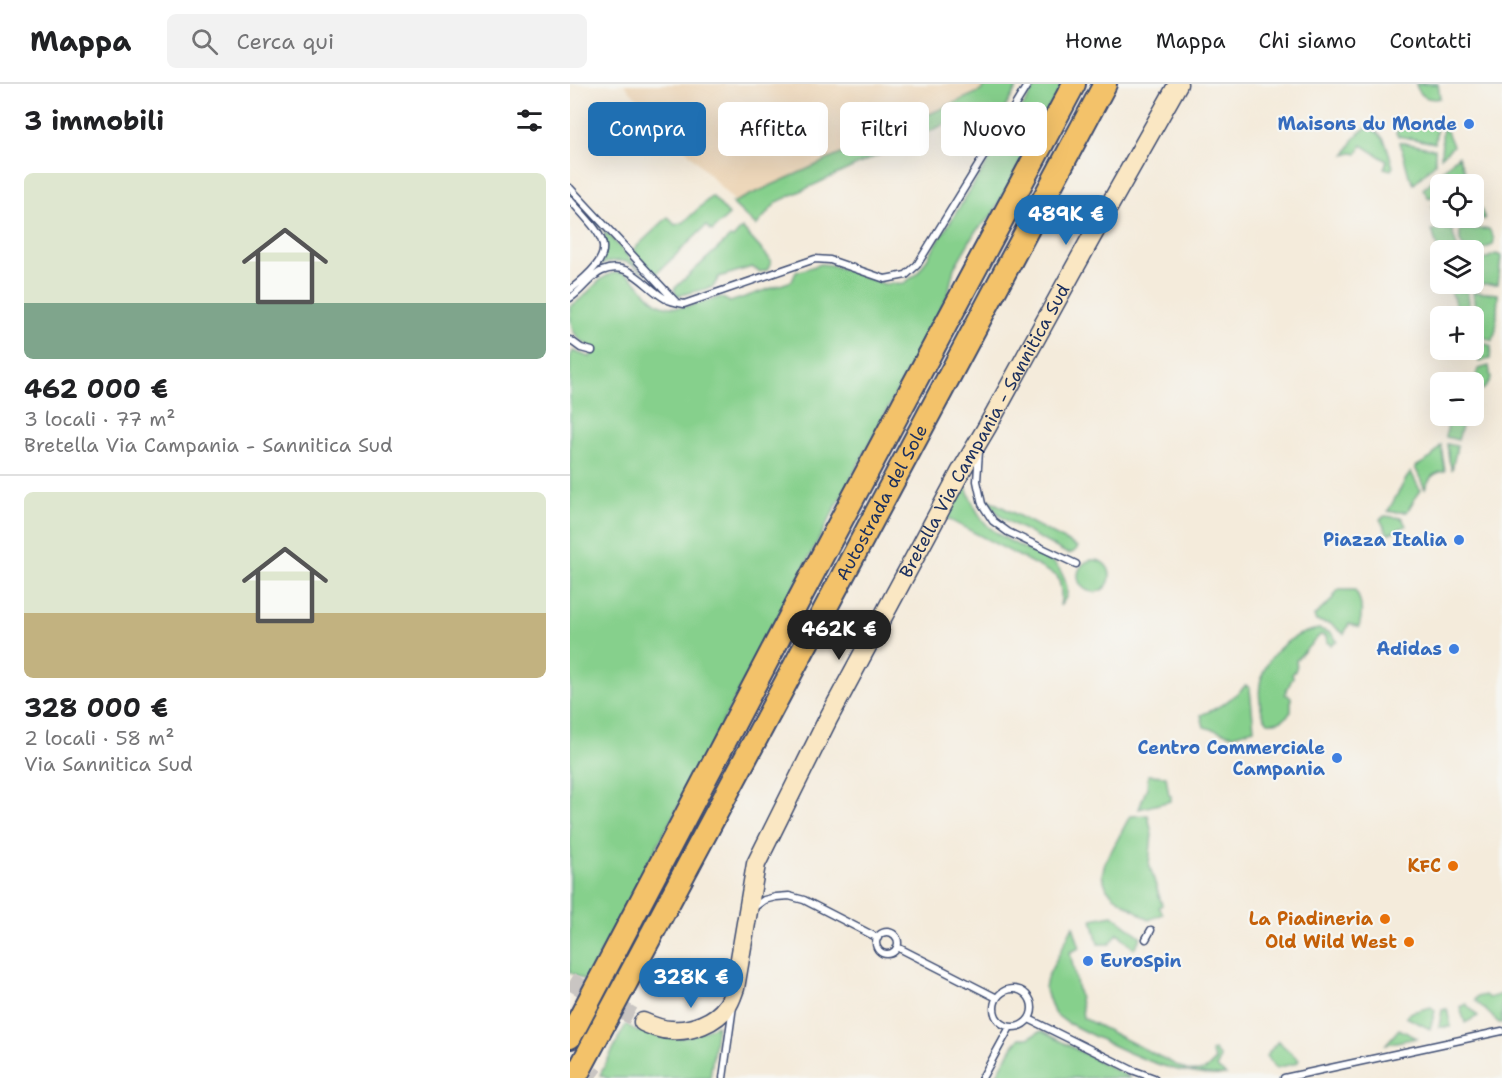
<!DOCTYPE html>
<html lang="it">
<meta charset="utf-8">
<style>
:root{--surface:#fff;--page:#f2f2f2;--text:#202124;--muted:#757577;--line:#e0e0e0;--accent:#1f6fb2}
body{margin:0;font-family:"Shantell Sans",sans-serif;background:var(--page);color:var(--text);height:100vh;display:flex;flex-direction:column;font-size:22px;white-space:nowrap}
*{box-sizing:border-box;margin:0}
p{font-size:20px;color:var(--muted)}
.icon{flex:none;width:33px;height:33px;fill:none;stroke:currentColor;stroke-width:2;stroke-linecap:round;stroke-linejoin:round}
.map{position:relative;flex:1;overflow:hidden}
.side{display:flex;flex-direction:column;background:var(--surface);width:570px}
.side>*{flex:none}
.guide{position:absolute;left:18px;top:18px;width:570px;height:54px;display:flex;gap:12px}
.controls{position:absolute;left:860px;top:90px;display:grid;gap:12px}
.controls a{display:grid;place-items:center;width:54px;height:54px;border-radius:9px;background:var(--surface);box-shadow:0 6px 24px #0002;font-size:30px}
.price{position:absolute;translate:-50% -51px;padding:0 14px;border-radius:21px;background:var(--accent);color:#fff;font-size:20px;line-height:39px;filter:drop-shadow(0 2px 3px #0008)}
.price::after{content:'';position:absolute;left:50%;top:36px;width:18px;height:14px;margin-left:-9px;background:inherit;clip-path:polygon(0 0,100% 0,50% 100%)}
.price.active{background:#222;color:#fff}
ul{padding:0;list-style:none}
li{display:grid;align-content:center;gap:12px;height:318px;padding:0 24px}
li+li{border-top:2px solid var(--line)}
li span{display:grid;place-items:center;height:186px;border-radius:9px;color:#555}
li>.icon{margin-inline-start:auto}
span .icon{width:108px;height:108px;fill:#fffc;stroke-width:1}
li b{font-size:26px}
h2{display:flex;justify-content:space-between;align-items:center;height:72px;padding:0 24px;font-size:26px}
.chip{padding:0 21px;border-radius:9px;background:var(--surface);box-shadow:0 6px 24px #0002;font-size:21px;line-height:54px}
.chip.active{background:var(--accent);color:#fff}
header{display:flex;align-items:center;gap:36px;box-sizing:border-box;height:84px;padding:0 30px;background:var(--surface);border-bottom:2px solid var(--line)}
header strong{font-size:28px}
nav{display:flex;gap:33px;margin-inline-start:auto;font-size:21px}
.search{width:420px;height:54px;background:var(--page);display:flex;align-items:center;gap:15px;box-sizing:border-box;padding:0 21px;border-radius:9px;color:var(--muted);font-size:22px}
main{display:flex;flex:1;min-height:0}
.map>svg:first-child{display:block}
.built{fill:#edd7ba}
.green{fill:#86d08c;stroke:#508075;stroke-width:1.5}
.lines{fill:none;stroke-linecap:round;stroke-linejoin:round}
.secondary-tunnel{stroke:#c9c5c2;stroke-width:18;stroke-dasharray:18 9;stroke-linecap:butt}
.lane-casing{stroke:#3c4b71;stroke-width:9}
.secondary-casing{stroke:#3c4b71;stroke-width:21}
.highway-casing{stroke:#3c4b71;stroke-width:26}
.lane{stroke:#fff;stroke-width:6}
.secondary{stroke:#fae7c3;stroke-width:18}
.highway{stroke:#f3c26a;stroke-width:22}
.shop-dot{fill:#3f7fe0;stroke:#f6f6f2;stroke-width:2}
.food-dot{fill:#e8710a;stroke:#f6f6f2;stroke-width:2}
.labels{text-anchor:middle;stroke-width:4.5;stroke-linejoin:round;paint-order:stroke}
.shop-label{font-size:18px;font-weight:bold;fill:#366cbe;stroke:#f6f6f2;text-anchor:end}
.street-label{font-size:18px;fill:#1b2f5e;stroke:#f6f6f2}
.food-label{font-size:18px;font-weight:bold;fill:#c56008;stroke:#f6f6f2;text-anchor:end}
</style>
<header>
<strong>Mappa</strong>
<div class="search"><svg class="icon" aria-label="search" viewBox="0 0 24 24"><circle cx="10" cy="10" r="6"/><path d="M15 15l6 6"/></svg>Cerca qui</div>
<nav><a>Home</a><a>Mappa</a><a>Chi siamo</a><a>Contatti</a></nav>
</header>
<main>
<section class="side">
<h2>3 immobili<svg class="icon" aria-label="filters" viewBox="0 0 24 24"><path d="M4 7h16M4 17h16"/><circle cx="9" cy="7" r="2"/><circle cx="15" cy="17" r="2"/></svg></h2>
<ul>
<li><span style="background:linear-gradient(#dfe7d0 70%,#7fa58c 0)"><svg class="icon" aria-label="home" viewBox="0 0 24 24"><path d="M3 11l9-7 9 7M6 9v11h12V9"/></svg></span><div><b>462 000 €</b><p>3 locali · 77 m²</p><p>Bretella Via Campania - Sannitica Sud</p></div></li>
<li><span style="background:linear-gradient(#dfe7d0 65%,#c2b280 0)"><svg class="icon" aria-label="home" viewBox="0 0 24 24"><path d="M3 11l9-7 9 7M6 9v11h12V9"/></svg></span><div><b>328 000 €</b><p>2 locali · 58 m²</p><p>Via Sannitica Sud</p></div></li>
</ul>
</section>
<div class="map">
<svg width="932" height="994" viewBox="0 0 932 994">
<rect width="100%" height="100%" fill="#f6f6f2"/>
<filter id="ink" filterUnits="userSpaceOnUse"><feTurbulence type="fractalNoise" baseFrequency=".0167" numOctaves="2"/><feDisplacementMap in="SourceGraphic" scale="12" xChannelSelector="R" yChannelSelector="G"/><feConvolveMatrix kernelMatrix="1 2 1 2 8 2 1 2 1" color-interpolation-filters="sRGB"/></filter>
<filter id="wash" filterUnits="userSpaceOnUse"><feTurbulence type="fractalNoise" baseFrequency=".008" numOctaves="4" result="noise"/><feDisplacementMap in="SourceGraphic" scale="24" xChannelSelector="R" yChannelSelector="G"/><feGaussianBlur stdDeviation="1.35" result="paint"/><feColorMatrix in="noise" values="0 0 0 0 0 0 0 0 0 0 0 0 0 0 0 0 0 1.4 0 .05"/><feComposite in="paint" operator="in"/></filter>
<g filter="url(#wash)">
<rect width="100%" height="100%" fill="#f4ebdb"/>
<!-- built -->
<path class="built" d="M54,0H415L411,7L165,118Z"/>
<!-- green -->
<path class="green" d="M415,0H449L429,34L418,37L408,54L409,65L384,36L207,118L186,142L162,119L411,7Z
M467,0H493L422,131L405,148L384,184L378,210L16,897L0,888V274L3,267L20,273L24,265C3,254 0,246 0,222C16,215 28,192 44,189C65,184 74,215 92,221C111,228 132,218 151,213L160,218L222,197L226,188L251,180L261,181L314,200L334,199L347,190L355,178Z
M846,0H868L870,14C858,17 849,12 846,0Z
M873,38L883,62L871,73Z
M834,39L867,41L865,59L828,52L826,49L831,42Z
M797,44C816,47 818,67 823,83L821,86L814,84L817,77L792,61L787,70L782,69L775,71C781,61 785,49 797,44Z
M830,58L865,65V79L844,100L839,92Z
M888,72L899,97L890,100H877L872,87Z
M867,92L870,101V109L859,114L853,105Z
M903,106L915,135L889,136L888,134H903Z
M0,108L74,190V191C71,188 67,183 63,181C53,175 39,176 30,182L34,172L35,148L0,111Z
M142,112L159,131L142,147L136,142L85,191L63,166L98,133L105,141L114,138Z
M870,119V134H882L883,135L865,137L862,122Z
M172,144L199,174L201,179L197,186L190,188L182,183L149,193L143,203L107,212L104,205L160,153L163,154Z
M919,145L924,155L923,161L903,169V166H895L890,157V146Z
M862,146H883V151L888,166H870V172Z
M926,170L931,172L928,200H899H903V180Z
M881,207H897L899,218L897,232H889Z
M903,208L928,210L926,246L922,257L903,248L905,223Z
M903,254L921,262L920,275L909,278Z
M919,282L921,295L913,306L904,299L908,285Z
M879,332L894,335L888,356L876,353Z
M877,360L887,362L882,386L879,376Z
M871,361L875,387C863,389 859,394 855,405L845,383L861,374Z
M841,388L850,406L837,428H822L818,427L836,395Z
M393,401H395C401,415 407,431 418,442C433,456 465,469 484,479C491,485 500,503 496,513C495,516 492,519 490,522C492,512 491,501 487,492L376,434Z
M419,416L508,463C506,467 501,471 496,469L434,435L423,424Z
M815,432L832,434L836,442L818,450L810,435Z
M508 492a16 16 0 1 1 32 0a16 16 0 1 1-32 0Z
M768,506H785C792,517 793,530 789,543L779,540L774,550L761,540L746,537L744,532L761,517Z
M749,545L761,549L767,557L761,561L757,558L756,552L750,551L726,576C727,582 727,586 722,590L723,593L715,610L721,613V628C714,636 709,639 698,638C692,632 691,625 690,617C685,581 715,550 749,545Z
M676,601L680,605L684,645L663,651L634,643L631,631C649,624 663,615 676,601Z
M578,691L596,692L599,711L601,712V717L569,725L577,703Z
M578,731L582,750L579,780L592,821L589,823L593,830L579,836L544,812L537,805L532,791L535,779L560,732Z
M543,831L571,853L564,865L548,849L540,860H528L522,835Z
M503,842L510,864L500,868L512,925L513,934L618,987C633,988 636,988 645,976L641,968L644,966L650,973L648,981L646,983L656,991C600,994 544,962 496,938L484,929L475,904L477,894Z
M932,910V939H929L905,916L907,913L915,911L919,914Z
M896,920L908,932L895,939L890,923Z
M861,923L865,927L860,945L836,933L842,928Z
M877,925L881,943H869L872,926Z
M56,940L68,948L71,946C106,960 114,955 147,941L140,994H37L30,991Z
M829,945L847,954L816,960Z
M471,947L561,994H425L443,962L450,954H458Z
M708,957L729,976L727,979L706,984L696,972Z"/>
</g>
<g filter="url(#ink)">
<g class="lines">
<!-- secondary-tunnel -->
<path class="secondary-tunnel" d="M0,897L73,938
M0,974L26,994"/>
<defs>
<path id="lane" d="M0,104L106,218
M0,116C38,158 50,166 0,206
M0,214C12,207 20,192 32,187C60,175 75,204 96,215C101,218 108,219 114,220L245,175L260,176L315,195L336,191L347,181L458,0
M0,256L11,264L22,267
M409,367L407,397L412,420L423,437L438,448L506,480
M183,824L194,816L206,813L219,812L234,816L308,854
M306 859a11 11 0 1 1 22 0a11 11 0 1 1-22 0Z
M576,855L581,846
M327,863L427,914
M424 924a19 19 0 1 1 38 0a19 19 0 1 1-38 0Z
M459,935L562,986L584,994
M153,994L163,922
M412,994L440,943
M714,994L932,947"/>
<g id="secondary">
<path id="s1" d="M73,938C82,942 91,946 101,946C121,948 146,938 157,922C161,917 163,909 165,904L186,780L258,635L391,387L417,343L521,154L608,0"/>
</g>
<g id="highway">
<path d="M0,953L234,506L504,0"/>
<path id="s2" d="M5,994L535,0"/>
</g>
</defs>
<!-- lane casing -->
<use href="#lane" class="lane-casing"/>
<!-- secondary casing -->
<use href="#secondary" class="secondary-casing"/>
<!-- highway casing -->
<use href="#highway" class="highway-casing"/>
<!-- lane -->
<use href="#lane" class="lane"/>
<!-- secondary -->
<use href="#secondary" class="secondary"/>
<!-- highway -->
<use href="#highway" class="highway"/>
</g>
</g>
<!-- markers -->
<g class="shop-dot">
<circle cx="899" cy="40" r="6"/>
<circle cx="889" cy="456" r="6"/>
<circle cx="884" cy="565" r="6"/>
<circle cx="767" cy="674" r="6"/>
<circle cx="518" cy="877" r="6"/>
</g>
<g class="food-dot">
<circle cx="883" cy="782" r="6"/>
<circle cx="815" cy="835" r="6"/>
<circle cx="839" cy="858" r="6"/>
</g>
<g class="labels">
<!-- shop labels -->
<g class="shop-label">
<text x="887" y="46">Maisons du Monde</text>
<text x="877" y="462">Piazza Italia</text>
<text x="872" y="571">Adidas</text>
<text x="755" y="670">Centro Commerciale<tspan x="755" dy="21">Campania</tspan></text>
<text x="530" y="883" text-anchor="start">EuroSpin</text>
</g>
<!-- street labels -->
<g class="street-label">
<text dy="6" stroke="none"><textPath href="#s1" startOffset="728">Bretella Via Campania - Sannitica Sud</textPath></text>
<text dy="6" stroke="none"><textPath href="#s2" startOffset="652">Autostrada del Sole</textPath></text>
</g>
<!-- food labels -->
<g class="food-label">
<text x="871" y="788">KFC</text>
<text x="803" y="841">La Piadineria</text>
<text x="827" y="864">Old Wild West</text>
</g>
</g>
</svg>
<div class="controls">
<a><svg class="icon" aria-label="locate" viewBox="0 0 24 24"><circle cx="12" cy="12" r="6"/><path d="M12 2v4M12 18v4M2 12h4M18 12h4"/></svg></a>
<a><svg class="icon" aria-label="layers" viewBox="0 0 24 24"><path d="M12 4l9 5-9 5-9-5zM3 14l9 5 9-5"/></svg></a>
<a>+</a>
<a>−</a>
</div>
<b class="price" style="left:496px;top:162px">489K €</b>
<b class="price active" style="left:269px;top:577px">462K €</b>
<b class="price" style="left:121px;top:925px">328K €</b>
<div class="guide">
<a class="chip active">Compra</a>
<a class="chip">Affitta</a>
<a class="chip">Filtri</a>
<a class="chip">Nuovo</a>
</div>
</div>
</main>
